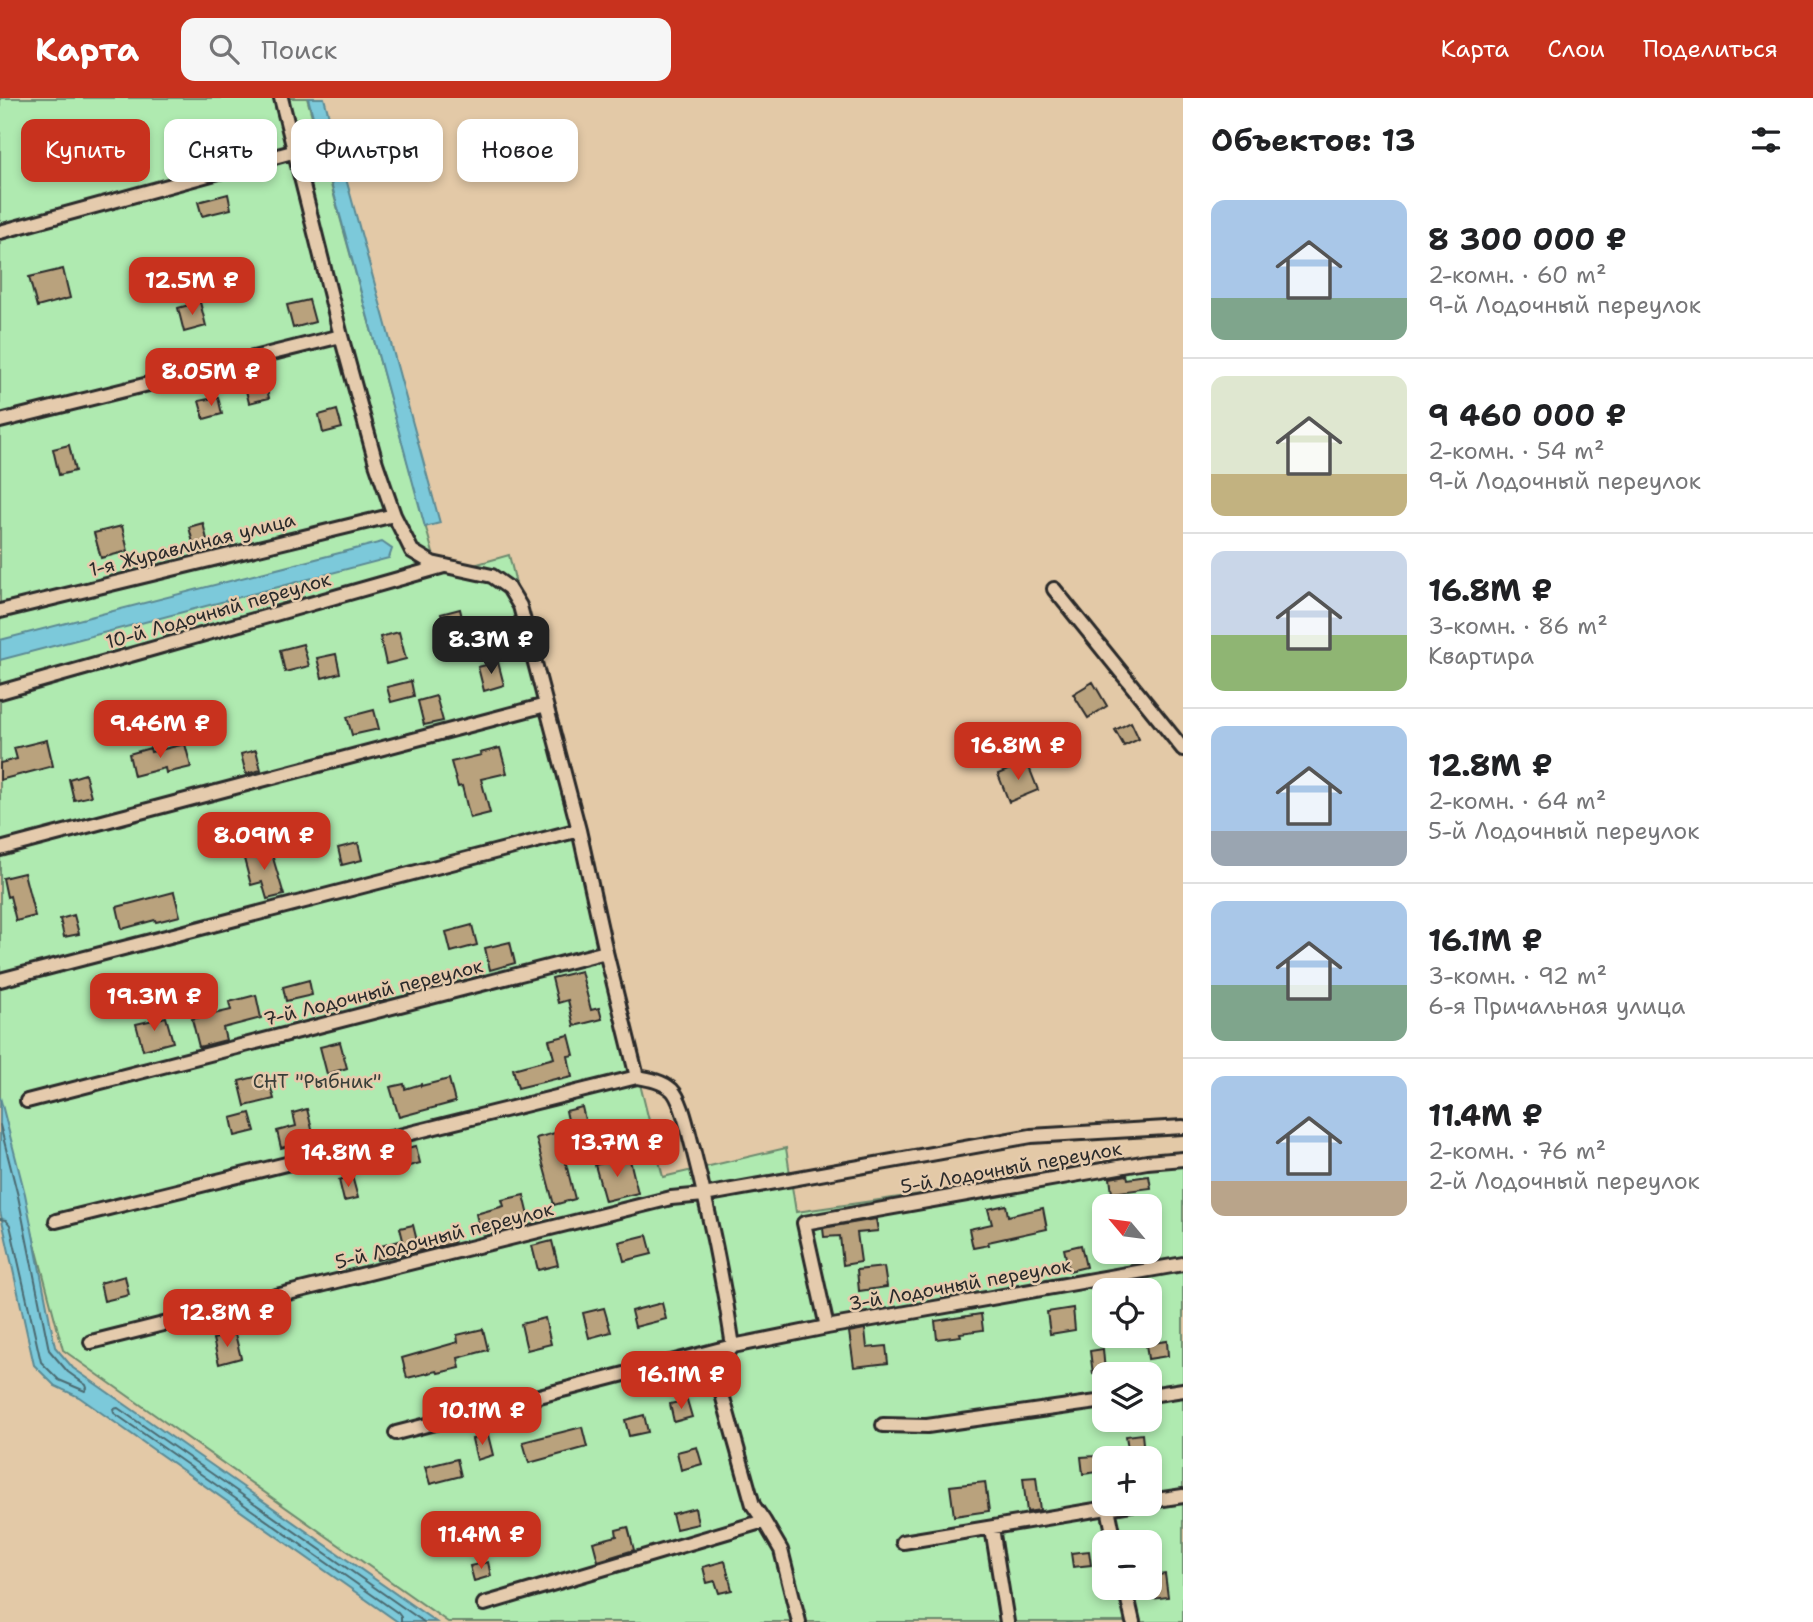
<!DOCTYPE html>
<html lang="ru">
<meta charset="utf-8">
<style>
:root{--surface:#fff;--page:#f6f6f6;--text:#202124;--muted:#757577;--line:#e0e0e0;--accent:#c8321e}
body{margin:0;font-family:"Shantell Sans",sans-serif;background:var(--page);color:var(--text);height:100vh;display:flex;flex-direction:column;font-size:26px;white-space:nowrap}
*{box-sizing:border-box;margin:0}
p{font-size:23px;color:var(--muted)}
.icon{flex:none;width:38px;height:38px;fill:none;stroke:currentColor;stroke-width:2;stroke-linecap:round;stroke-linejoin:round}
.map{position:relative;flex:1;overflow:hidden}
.details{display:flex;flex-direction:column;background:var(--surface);width:630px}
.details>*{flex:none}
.hud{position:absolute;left:21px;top:21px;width:665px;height:63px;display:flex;gap:14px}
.needle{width:46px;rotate:299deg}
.buttons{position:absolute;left:1092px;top:1096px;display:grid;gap:14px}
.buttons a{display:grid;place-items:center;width:70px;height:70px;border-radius:14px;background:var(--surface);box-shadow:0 4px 10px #0003;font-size:35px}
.price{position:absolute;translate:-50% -60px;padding:0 16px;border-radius:14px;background:var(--accent);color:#fff;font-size:23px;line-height:46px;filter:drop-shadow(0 2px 4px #0008)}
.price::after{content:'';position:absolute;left:50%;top:42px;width:21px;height:16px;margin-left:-10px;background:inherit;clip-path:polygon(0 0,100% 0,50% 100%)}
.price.current{background:#222;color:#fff}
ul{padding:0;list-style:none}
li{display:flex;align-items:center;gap:21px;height:175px;padding:0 28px}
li+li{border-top:2px solid var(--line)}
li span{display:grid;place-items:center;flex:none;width:196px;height:140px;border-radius:14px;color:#555}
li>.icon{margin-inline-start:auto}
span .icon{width:84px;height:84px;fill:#fffc;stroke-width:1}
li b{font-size:30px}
h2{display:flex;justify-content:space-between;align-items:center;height:84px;padding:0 28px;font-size:30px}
.pill{padding:0 24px;border-radius:14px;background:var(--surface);box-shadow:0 4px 10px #0003;font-size:24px;line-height:63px}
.pill.current{background:var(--accent);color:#fff}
header{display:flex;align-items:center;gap:42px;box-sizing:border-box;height:98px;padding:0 35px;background:var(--accent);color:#fff}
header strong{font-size:33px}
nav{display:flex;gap:38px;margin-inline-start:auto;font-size:24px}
.search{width:490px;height:63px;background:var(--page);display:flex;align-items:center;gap:18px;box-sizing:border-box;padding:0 24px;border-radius:14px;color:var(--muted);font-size:26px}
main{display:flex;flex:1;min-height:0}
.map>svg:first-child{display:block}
.green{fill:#afeab0;stroke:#6d8a6e;stroke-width:2;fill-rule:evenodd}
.water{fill:#7bc9da;stroke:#5b8a94;stroke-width:2}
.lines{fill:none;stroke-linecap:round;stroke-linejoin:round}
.shore{stroke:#4b6a71;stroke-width:2}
.building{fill:#b9a27d;stroke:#2b2b2b;stroke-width:2}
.street-casing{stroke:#2b2b2b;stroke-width:18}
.street{stroke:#e5cbad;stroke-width:12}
.labels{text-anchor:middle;stroke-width:5;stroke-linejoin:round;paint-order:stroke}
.street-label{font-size:19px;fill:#2b2b2b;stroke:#e5cbad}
.park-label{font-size:19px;fill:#383e38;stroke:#e5cbad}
</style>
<header>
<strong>Карта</strong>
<div class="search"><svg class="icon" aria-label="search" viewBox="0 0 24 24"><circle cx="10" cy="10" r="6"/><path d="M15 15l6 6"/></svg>Поиск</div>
<nav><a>Карта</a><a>Слои</a><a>Поделиться</a></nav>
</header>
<main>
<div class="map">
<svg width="1183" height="1524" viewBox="0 0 1183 1524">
<rect width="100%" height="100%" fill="#e3c9a7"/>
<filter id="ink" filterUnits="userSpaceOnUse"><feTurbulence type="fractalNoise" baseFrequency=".0143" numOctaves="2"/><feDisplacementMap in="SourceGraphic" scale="14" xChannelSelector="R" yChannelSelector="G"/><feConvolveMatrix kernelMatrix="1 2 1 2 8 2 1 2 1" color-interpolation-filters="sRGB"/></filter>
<g filter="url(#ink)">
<!-- green -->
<path class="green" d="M0,0H307L439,477L509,457L663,1079L786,1050L796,1114L1183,1058V1524H448L63,1252L0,1012ZM1104,1108H1150V1153H1104ZM1104,1192H1150V1237H1104ZM1104,1276H1150V1321H1104ZM1104,1360H1150V1405H1104ZM1104,1444H1150V1489H1104Z"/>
<!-- water -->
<path class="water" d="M308,0H324L440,425L425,429Z
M382,444L392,451L389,460L0,562V542Z
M0,999L25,1096L55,1249L73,1270L436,1524H398L79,1299L55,1288L34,1267L0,1113Z"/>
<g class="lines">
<!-- shore -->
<path class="shore" d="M0,1027L18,1098L49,1252L68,1274L86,1287L87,1290L85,1293L59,1282L41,1264L10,1127L6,1122L0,1121
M401,1524V1519L398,1515L114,1315L113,1311L118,1310L424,1524"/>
</g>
<!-- building -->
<path class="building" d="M228,96L231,111L202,118L198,104Z
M63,171L70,200L37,209L29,179Z
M309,202L315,224L293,230L287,207Z
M200,204L206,228L184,234L178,210Z
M263,275L269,300L249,305L243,280Z
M218,299L222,316L204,321L199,303Z
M337,312L342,330L323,335L319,317Z
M69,347L75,373L59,377L53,351Z
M203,425L208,446L194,449L189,429Z
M122,428L128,453L101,460L94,435Z
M460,511L464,528L445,532L441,516Z
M399,534L406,561L386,566L380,539Z
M303,546L309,568L285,574L280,552Z
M336,556L340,575L322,580L317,560Z
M498,564L504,587L484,593L478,569Z
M411,583L414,598L391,604L387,589Z
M1093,584L1107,608L1088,620L1073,596Z
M436,598L443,623L424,627L418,603Z
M374,612L379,631L352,637L347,619Z
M1131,624L1139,641L1124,648L1115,632Z
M47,642L53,668L0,682V665L17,661L14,650Z
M185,646L191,669L166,675L165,670L134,678L129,656L150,650L151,654Z
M500,650L507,675L481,681L490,715L470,720L462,688L458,689L451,664L481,657L480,655Z
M256,652L261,672L246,676L241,656Z
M1027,664L1038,692L1009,704L998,676Z
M85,676L91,698L74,702L69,681Z
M358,745L362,762L342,767L338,750Z
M270,750L284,797L267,801L262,784L251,787L243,757Z
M24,775L35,818L16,823L10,798L7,799L3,780Z
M174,794L180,818L156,824L155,822L122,831L117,809Z
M74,817L79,836L64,839L60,821Z
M472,827L477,847L451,854L446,834Z
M510,844L515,865L490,872L485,850Z
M581,873L591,912L599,910L602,921L574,928L568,902L558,905L552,880Z
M309,882L312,897L286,903L283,889Z
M256,897L261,920L223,930L226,942L199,949L192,921L231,912L229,904Z
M166,919L173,944L143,952L136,926Z
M569,937L574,957L568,958L572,979L559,982V980L518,990L513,971L554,960L549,942Z
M340,944L347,970L327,976L320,949Z
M267,976L274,1001L245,1008L239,983Z
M449,981L455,1004L399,1019L390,989L404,986L405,991L421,986V988Z
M582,1009L591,1047L563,1054L575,1101L554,1107L536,1040L570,1031L566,1013Z
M307,1011L314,1039L295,1043L296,1046L281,1050L277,1033L296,1028L293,1015Z
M250,1015L255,1033L235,1038L231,1020Z
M416,1048L420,1065L402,1070L398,1052Z
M629,1058L638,1095L605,1103L595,1067Z
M1127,1077L1128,1081L1149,1078L1151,1090L1112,1095L1110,1080Z
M352,1078L358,1100L344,1103L339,1082Z
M524,1097L529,1118L479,1129L476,1116L504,1108L502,1102Z
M1006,1107L1008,1118L1043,1110L1047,1131L988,1144L989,1147L973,1150L969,1131L992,1126L988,1111Z
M876,1121L878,1133L857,1135L861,1164L843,1167L840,1138L824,1139L823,1130Z
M413,1127L417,1143L451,1135L454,1145L377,1162L374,1150L403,1142L400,1130Z
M647,1137L652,1156L624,1163L619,1144Z
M552,1143L558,1167L538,1172L532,1148Z
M1081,1147L1086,1169L1069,1173L1064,1151Z
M884,1169L887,1189L859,1193L857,1172Z
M125,1178L129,1197L104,1203L100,1185Z
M662,1205L666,1221L635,1229L631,1213Z
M604,1210L611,1234L589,1240L583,1215Z
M1073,1210L1075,1232L1050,1236L1047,1214Z
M981,1216L983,1232L960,1235L961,1238L937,1241L935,1223Z
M545,1220L551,1246L527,1252L521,1226Z
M483,1231L488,1252L458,1260L460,1270L438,1275L437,1273L407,1280L402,1260L458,1244L457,1237Z
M865,1231L867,1250L886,1248L888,1265L854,1269L849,1234Z
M235,1236L241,1260L219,1266L213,1241Z
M1167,1243L1168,1258L1148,1261L1146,1246Z
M1103,1251L1105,1274L1093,1276L1090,1253Z
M687,1302L692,1319L674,1324L670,1306Z
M644,1317L648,1334L629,1338L625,1322Z
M582,1329L587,1349L529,1365L523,1344Z
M1142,1336L1144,1355L1129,1357L1126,1338Z
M488,1337L493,1357L477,1362L472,1341Z
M697,1349L702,1366L681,1372L677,1354Z
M1096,1358L1098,1374L1083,1376L1081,1359Z
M457,1361L461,1378L430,1386L425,1369Z
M1036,1379L1040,1412L1027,1414L1023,1380Z
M985,1384L989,1413L954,1418L950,1388Z
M695,1410L698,1426L676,1431L672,1416Z
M628,1429L634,1452L598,1463L593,1444L617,1438L616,1432Z
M1089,1453L1091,1467L1073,1469L1071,1455Z
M725,1463L732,1492L719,1495L715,1483L707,1485L703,1469Z
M488,1464L491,1478L474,1483L470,1468Z
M1165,1476L1168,1499L1152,1501L1150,1478Z"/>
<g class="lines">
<defs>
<path id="street" d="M281,0L341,238L376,365L394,417L412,453L432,465L492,478L509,490L520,508L579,732L606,854L637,979C649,981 662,983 672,992C682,1002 688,1033 692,1047C709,1113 723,1180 733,1248L722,1262L716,1275L753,1407L764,1423L781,1452L799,1524
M0,134L296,53
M0,323L341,238
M1054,491L1183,651
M0,513L394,417
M0,594L444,468
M0,751L546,607
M0,882L579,732
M27,1003L606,854
M56,1123L637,979
M827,1229L804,1125L1147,1064L1183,1061
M91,1244L671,1100L704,1097L1031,1038L1183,1029
M1150,1297L1183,1292
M883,1327L927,1328L1104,1303
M396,1335L733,1248L827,1229L1183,1166
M1150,1403L1183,1398
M1108,1410L1115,1444
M992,1430L1007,1524
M903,1444L1137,1405
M1125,1489L1133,1524
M484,1506L764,1423"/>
</defs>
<!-- street casing -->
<use href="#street" class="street-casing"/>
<!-- street -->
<use href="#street" class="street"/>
</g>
</g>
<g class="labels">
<!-- street labels -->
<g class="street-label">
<text transform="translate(192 446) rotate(-14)" y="7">1-я Журавлиная улица</text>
<text transform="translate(218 512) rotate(-16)" y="7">10-й Лодочный переулок</text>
<text transform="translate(373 894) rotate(-14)" y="7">7-й Лодочный переулок</text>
<text transform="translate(1011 1069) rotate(-10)" y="7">5-й Лодочный переулок</text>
<text transform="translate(444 1137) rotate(-14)" y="7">5-й Лодочный переулок</text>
<text transform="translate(960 1186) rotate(-10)" y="7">3-й Лодочный переулок</text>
</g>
<!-- park labels -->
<g class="park-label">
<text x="317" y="990">СНТ "Рыбник"</text>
</g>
</g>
</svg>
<div class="buttons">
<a><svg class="needle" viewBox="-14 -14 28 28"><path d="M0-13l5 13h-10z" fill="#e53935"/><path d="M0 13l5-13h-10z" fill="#757577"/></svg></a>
<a><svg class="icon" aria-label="locate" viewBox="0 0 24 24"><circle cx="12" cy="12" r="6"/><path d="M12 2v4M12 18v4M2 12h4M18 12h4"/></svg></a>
<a><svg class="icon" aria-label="layers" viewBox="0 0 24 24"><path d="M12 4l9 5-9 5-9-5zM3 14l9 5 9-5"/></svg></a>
<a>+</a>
<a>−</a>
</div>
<b class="price" style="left:192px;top:219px">12.5M ₽</b>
<b class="price" style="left:211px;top:310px">8.05M ₽</b>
<b class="price current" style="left:491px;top:578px">8.3M ₽</b>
<b class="price" style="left:160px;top:662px">9.46M ₽</b>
<b class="price" style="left:1018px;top:684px">16.8M ₽</b>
<b class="price" style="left:264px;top:774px">8.09M ₽</b>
<b class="price" style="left:154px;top:935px">19.3M ₽</b>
<b class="price" style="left:617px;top:1081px">13.7M ₽</b>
<b class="price" style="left:348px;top:1091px">14.8M ₽</b>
<b class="price" style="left:227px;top:1251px">12.8M ₽</b>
<b class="price" style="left:681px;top:1313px">16.1M ₽</b>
<b class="price" style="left:482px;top:1349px">10.1M ₽</b>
<b class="price" style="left:481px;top:1473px">11.4M ₽</b>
<div class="hud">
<a class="pill current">Купить</a>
<a class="pill">Снять</a>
<a class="pill">Фильтры</a>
<a class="pill">Новое</a>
</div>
</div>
<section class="details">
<h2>Объектов: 13<svg class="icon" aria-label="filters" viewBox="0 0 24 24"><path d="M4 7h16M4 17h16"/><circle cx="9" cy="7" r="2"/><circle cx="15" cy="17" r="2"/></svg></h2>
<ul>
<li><span style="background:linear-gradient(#a9c7e8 70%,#7fa58c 0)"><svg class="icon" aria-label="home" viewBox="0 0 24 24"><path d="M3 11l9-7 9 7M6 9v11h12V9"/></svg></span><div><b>8 300 000 ₽</b><p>2-комн. · 60 m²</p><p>9-й Лодочный переулок</p></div></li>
<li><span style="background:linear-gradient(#dfe7d0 70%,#c2b280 0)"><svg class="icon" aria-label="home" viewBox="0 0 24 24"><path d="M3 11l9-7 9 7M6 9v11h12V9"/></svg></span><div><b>9 460 000 ₽</b><p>2-комн. · 54 m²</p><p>9-й Лодочный переулок</p></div></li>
<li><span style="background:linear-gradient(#c9d6e8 60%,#8fb573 0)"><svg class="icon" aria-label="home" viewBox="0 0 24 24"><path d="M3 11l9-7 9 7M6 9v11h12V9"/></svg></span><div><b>16.8M ₽</b><p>3-комн. · 86 m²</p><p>Квартира</p></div></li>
<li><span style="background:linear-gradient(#a9c7e8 75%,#9aa5b1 0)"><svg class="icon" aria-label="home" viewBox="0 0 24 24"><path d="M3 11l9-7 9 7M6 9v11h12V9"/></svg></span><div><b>12.8M ₽</b><p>2-комн. · 64 m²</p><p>5-й Лодочный переулок</p></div></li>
<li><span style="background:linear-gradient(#a9c7e8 60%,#7fa58c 0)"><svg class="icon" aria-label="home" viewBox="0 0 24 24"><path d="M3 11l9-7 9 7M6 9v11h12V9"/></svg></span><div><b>16.1M ₽</b><p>3-комн. · 92 m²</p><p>6-я Причальная улица</p></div></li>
<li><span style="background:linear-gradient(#a9c7e8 75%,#b9a48a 0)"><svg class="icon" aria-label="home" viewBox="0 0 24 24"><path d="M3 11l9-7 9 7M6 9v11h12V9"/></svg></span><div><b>11.4M ₽</b><p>2-комн. · 76 m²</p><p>2-й Лодочный переулок</p></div></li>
</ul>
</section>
</main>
